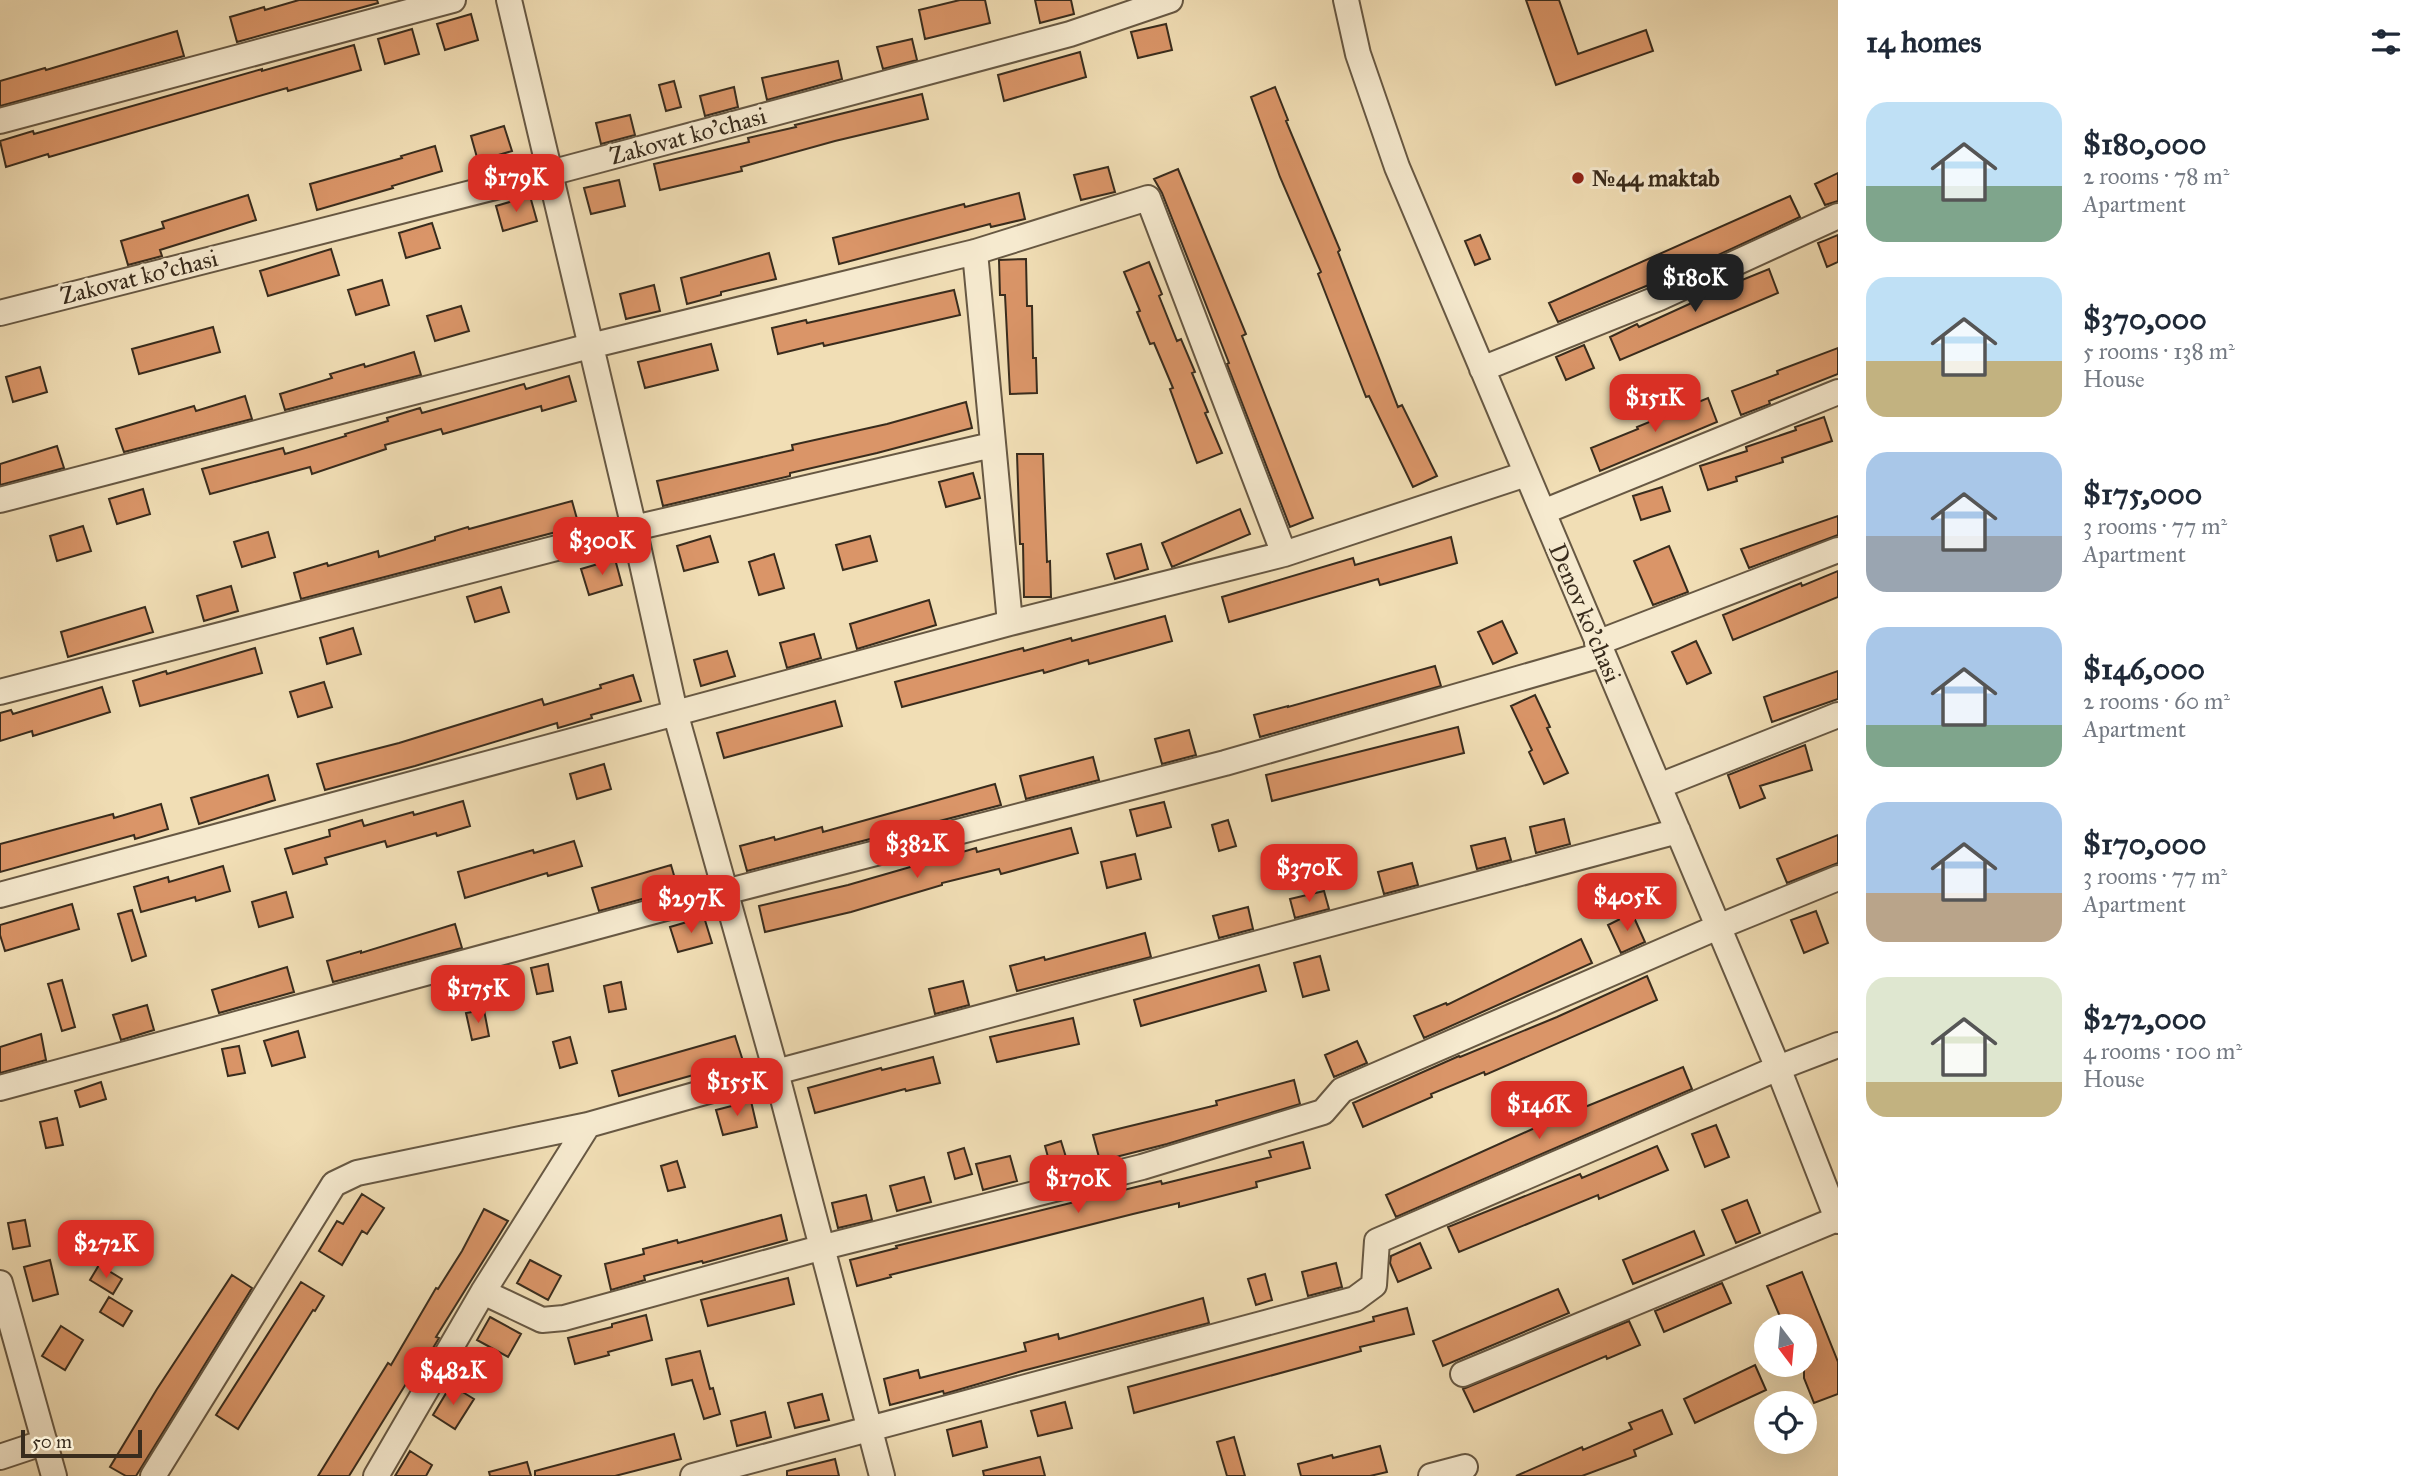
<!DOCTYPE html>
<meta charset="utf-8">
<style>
:root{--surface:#fff;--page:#f2f2f3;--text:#1f2937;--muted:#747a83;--accent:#d93025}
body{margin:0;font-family:"IM FELL Great Primer",serif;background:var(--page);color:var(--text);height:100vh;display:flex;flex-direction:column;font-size:26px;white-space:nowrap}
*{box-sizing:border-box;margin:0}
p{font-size:23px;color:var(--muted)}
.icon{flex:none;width:38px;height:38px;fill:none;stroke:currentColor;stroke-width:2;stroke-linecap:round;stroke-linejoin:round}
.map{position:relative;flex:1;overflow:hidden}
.panel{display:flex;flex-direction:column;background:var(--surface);width:595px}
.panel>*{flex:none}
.needle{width:46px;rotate:164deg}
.buttons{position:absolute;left:1754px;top:1314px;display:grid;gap:14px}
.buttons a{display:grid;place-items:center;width:63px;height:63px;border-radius:50%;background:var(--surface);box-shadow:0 7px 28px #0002;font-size:35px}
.scale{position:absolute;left:21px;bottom:18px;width:121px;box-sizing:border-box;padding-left:7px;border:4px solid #392c1d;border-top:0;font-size:19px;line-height:24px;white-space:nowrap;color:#392c1d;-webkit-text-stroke:5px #f6eacf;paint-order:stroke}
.price{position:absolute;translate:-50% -60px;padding:0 16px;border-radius:14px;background:var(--accent);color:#fff;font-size:23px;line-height:46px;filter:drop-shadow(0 2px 4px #0008)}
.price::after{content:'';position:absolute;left:50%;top:42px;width:21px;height:16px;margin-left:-10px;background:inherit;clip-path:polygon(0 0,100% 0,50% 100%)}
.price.active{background:#222;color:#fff}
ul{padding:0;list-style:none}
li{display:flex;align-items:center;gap:21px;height:175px;padding:0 28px}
li span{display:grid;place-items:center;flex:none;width:196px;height:140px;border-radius:21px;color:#555}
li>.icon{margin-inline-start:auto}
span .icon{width:84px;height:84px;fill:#fffc;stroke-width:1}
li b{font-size:30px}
h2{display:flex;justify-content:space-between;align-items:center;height:84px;padding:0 28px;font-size:30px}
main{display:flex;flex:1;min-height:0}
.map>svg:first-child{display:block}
.building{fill:#da9568;stroke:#392c1d;stroke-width:2}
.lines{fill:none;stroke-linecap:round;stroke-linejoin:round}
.minor-casing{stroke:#675843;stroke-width:28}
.minor{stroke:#f6eacf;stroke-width:24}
.poi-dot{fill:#8f2418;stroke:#f6eacf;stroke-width:2.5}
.labels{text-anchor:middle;stroke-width:6;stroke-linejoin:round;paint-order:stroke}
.street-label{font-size:24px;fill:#392c1d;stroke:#f6eacf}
.poi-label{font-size:24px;font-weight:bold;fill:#392c1d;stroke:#f6eacf;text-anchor:start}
</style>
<main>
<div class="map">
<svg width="1838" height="1476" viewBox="0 0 1838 1476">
<rect width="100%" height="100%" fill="#f1deb5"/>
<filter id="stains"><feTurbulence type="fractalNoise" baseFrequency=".00286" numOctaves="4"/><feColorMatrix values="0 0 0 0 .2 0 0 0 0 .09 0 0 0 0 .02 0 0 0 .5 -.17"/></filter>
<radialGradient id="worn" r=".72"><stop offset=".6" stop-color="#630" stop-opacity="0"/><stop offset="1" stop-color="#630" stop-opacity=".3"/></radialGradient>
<!-- building -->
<path class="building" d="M299,0H377L378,3L237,42L230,17L264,7L265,10Z
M960,0H985L990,23L925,39L919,10Z
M1035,0H1071L1074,14L1040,23Z
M1526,0H1559L1578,54L1646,30L1653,51L1556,85Z
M471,14L478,40L445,50L437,24Z
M1166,24L1172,50L1138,58L1131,32Z
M412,29L419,54L385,64L378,39Z
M177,31L184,56L0,106V81L45,68L46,70Z
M912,39L917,60L883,69L877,47Z
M354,45L361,70L288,91L287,88L49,157L48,154L6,167L0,141L33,131L34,134L262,69V71Z
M1080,52L1086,77L1004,101L998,75Z
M838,61L842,79L767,100L762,78Z
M674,81L681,107L666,111L659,85Z
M734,87L738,107L705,116L700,96Z
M1275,87L1288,120L1286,121L1340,250L1338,252L1398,407L1402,405L1437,476L1413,487L1369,396L1366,397L1318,274L1321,272L1280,177L1251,97Z
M922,94L928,119L835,141L741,167L742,171L660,190L654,164L749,142L748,138L796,127L795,125Z
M630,115L635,135L601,144L596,123Z
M504,126L512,151L478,161L471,136Z
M435,146L442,171L392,186L393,188L317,210L310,184L402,158L401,156Z
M1108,167L1115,192L1081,200L1074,175Z
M1178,169L1246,334L1242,336L1313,518L1290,527L1227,364L1229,363L1162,193L1154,179Z
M1838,173V201L1825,205L1815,184Z
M619,180L625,206L591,214L584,188Z
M1019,193L1025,219L991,227L990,224L839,264L833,238L964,204L965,207Z
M248,195L256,220L160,250L162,256L128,265L121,241L164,228L162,222Z
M530,196L537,221L503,231L496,206Z
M1790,196L1800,217L1688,269L1558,322L1549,303Z
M432,223L440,248L406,258L399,233Z
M1480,235L1490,259L1475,265L1465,241Z
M1838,235V262L1827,267L1818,243Z
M331,249L339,275L268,296L260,271Z
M769,253L776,279L721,292V295L687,304L681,278Z
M1026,259L1027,306H1032L1033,358H1036L1037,393L1010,394L1005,295H1000L999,260Z
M1149,262L1162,294L1159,296L1177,341L1181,339L1195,372L1192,373L1208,412L1205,413L1222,453L1197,463L1170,389L1173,388L1154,343L1150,344L1137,312L1140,311L1124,272Z
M1769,269L1778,293L1620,360L1610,337L1637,324L1639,327L1696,301L1695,299Z
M382,280L389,305L356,315L348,290Z
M654,285L660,311L626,319L620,294Z
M954,290L960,315L824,346L823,343L778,354L772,328L806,320L807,323Z
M461,306L469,331L435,341L427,316Z
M213,327L220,352L139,374L132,349Z
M711,344L718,370L645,388L638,362Z
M1584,345L1594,368L1566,380L1556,357Z
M1838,348V374L1769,401L1770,404L1741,415L1732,391L1778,374L1777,371Z
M414,352L421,375L285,410L280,394L332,378L330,374L364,364L365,367Z
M40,367L47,392L13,402L6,377Z
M569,376L576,401L542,411L541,406L443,434L441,429L385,445L386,449L312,474L310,467L210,494L202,469L283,448L285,454L346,436L345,434L388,421L387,418L420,408L422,413L524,384L526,389Z
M245,396L252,419L124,452L116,429L194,406L196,411Z
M1708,398L1717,422L1600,471L1591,448L1638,429L1637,427Z
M966,402L972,428L877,453L790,473V476L663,506L657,481L793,450L792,445L887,424Z
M1824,417L1832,441L1782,458L1783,462L1736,477L1737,481L1708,490L1700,466L1747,451L1746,447L1796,430L1795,427Z
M57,446L64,468L0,485V464Z
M1017,454H1043L1047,562L1050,561L1051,597H1024L1023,544H1020Z
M973,473L980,498L946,507L939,482Z
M1662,487L1670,511L1641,520L1633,496Z
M143,489L150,514L117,524L109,499Z
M572,501L579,526L301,599L294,573L327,563L328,566L378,551L379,557L435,540V537L468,527L469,529Z
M1240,509L1250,534L1172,567L1162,543Z
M1838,516V535L1749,568L1741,549Z
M83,526L91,551L57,561L50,536Z
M268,532L275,557L242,567L234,542Z
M710,536L718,562L684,571L677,546Z
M870,536L877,561L843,570L836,545Z
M1451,537L1457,563L1380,585L1378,579L1229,622L1222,597L1353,558L1355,565Z
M1141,544L1148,569L1115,579L1107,554Z
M1669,546L1688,592L1653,605L1634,561Z
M774,554L784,588L759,595L749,562Z
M615,559L622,585L589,595L581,569Z
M1838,571V597L1733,640L1723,615L1801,583L1802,586Z
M231,586L238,611L204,621L197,596Z
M501,587L509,612L475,622L467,597Z
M929,600L936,625L857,649L850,624Z
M145,607L153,632L68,657L61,632Z
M1165,616L1172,641L1089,664L1088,660L1044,673L1043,670L902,707L895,682L1023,648L1024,651L1071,638L1072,641Z
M1502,621L1517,653L1493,664L1478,632Z
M353,628L361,654L327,664L320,638Z
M814,634L821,658L787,668L780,643Z
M1696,641L1711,673L1687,684L1672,652Z
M255,648L262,673L140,706L133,681L166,671L167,674Z
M727,651L735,676L701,686L694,660Z
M1435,666L1441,686L1260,737L1254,715L1288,706V707Z
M1838,671V699L1772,722L1764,697Z
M633,675L641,701L591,715L592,718L558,728L557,723L415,766L325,790L317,764L399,743L542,699L544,705L601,688L600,685Z
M324,682L332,707L298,717L290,692Z
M102,687L110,712L33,736L32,731L0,741V713L11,710L13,714Z
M1535,695L1550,727L1547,728L1568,773L1544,784L1529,752L1532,750L1511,706Z
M835,701L842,726L724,758L717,733Z
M1458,727L1464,753L1272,801L1266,775Z
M1189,730L1196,755L1162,764L1155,739Z
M1805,745L1812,770L1760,786L1765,798L1740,808L1728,775Z
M1093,757L1099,780L1026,799L1020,776Z
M604,764L611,789L577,799L570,774Z
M268,775L275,800L199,824L191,798Z
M995,784L1001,805L747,871L740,846L774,837L775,840L822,827L823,832Z
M463,801L470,826L437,836L436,833L387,847L385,841L325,858L327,864L293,874L285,849L330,836L329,830L362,820L364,826L413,812L414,815Z
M1164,802L1171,827L1137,836L1130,810Z
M161,804L168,829L135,839L134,835L0,872V844L113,814L114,818Z
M1564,819L1570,844L1536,853L1530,827Z
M1228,820L1236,846L1219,851L1212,825Z
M1071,828L1078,853L1001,874L999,869L942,883V885L851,912L765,932L759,906L848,885L976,848L977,852Z
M1838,835V863L1787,883L1777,859Z
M1505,838L1511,860L1477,869L1471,846Z
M574,841L582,866L548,876L547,873L465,898L458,872L533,850L534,853Z
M1135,854L1141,879L1107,888L1101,862Z
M1412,863L1418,885L1384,894L1378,872Z
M671,865L678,889L599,911L592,888Z
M223,866L230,891L196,901L195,897L141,912L134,887L168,877L169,882Z
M1324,891L1329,909L1295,918L1290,899Z
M286,892L293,917L259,927L252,902Z
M72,904L79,929L5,951L0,935V925Z
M1248,907L1253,929L1219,938L1213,916Z
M132,910L146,956L132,961L118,914Z
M1816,911L1828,943L1804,953L1791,920Z
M1632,913L1645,942L1621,953L1608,925Z
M704,917L712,943L678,952L670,927Z
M455,924L462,948L333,982L327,961L361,951V953Z
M1145,933L1151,957L1017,991L1010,966L1044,957L1045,960Z
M1581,939L1592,963L1424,1038L1414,1016L1446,1003L1447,1005Z
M1320,956L1329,990L1303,997L1294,963Z
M548,964L553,991L537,994L531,968Z
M1259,965L1266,991L1141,1026L1134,1000Z
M287,967L294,992L219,1013L212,990Z
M1647,976L1657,1000L1485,1075L1484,1072L1431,1094L1432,1097L1363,1127L1353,1103L1459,1056L1460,1057L1557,1017Z
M62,980L75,1027L62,1031L48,984Z
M963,981L969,1005L935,1014L929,989Z
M621,982L626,1009L609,1012L604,986Z
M147,1005L154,1030L121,1040L113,1015Z
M484,1010L489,1036L472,1040L466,1013Z
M1073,1018L1079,1044L997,1062L990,1037Z
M298,1031L305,1057L272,1066L264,1041Z
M41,1034L46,1060L0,1073V1047Z
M735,1036L743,1061L619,1096L612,1071Z
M570,1037L577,1063L560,1068L553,1042Z
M1357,1041L1367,1063L1334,1077L1325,1055Z
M239,1046L245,1073L228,1076L222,1049Z
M933,1057L940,1083L906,1091L905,1089L815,1113L808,1088L881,1068L882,1070Z
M1683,1067L1692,1089L1396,1217L1386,1195L1548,1122Z
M1294,1080L1300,1104L1167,1144L1100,1161L1093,1135L1217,1105L1216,1101Z
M101,1082L106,1099L80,1107L75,1091Z
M751,1101L757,1127L723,1135L716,1110Z
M57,1118L63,1145L46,1148L40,1122Z
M1716,1125L1729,1157L1705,1167L1692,1134Z
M1061,1141L1069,1167L1052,1172L1045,1146Z
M1303,1142L1310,1168L1256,1182L1257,1187L1179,1207V1203L1133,1214L890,1275L891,1277L857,1286L850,1260L897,1248L896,1246L1107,1194L1161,1181L1162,1184L1271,1157L1269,1151Z
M1657,1146L1668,1170L1599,1199L1598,1195L1459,1252L1448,1227L1580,1174L1582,1178Z
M964,1148L972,1174L955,1179L948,1153Z
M1010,1156L1017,1181L983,1190L976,1164Z
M677,1161L685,1187L668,1191L661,1166Z
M924,1177L931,1202L897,1211L890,1186Z
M362,1194L384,1208L367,1234L362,1231L342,1265L319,1251L337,1221L343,1224Z
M866,1195L872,1220L838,1228L832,1203Z
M1747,1200L1760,1233L1736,1243L1722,1210Z
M484,1209L508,1221L436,1337L439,1338L421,1368L417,1366L349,1476H318L388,1363L391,1365L436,1288L438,1289L462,1251Z
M781,1215L787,1240L703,1263L702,1261L644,1276L645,1280L611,1290L605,1264L644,1254L643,1249L677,1240L678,1243Z
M25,1220L30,1246L13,1249L8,1223Z
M1694,1231L1704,1255L1633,1284L1623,1260Z
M1420,1243L1431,1268L1398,1282L1390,1263L1391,1256Z
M50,1260L58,1294L33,1301L24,1267Z
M530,1260L561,1276L548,1300L517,1283Z
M1336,1263L1342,1287L1308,1296L1302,1272Z
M99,1265L122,1279L113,1294L90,1280Z
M1802,1272L1838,1362V1394L1814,1403L1804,1378V1326H1784L1767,1286Z
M1265,1274L1272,1300L1256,1305L1248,1279Z
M232,1275L252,1288L136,1476H126L110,1467L157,1389Z
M788,1278L794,1304L708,1326L701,1300Z
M301,1282L324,1296L315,1311L313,1310L238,1429L216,1415Z
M1722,1283L1731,1303L1664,1332L1655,1311Z
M1558,1289L1569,1313L1443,1366L1433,1341Z
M109,1297L132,1311L123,1326L100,1312Z
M1203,1298L1209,1323L1022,1371L944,1394L943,1391L890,1405L884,1379L918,1370L920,1378L1026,1351L1024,1343L1058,1334L1059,1339Z
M1407,1308L1414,1334L1360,1347L1361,1351L1134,1413L1128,1387L1374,1321L1373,1317Z
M646,1315L652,1340L608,1352L609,1355L575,1364L568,1338L612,1327V1324Z
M490,1317L521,1334L508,1357L477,1340Z
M1629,1321L1640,1345L1607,1359L1606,1356L1474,1412L1463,1389Z
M61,1326L83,1340L65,1370L42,1356Z
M700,1351L710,1389L713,1388L720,1414L704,1419L692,1380L672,1385L666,1359Z
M1755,1365L1766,1390L1695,1423L1684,1399Z
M451,1385L474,1399L455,1429L433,1415Z
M822,1394L829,1420L795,1428L788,1403Z
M1065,1402L1072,1428L1038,1436L1031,1411Z
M1662,1410L1672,1434L1634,1450L1636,1456L1582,1476H1516L1582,1447L1583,1450L1632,1429L1629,1423Z
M765,1412L771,1437L737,1446L731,1421Z
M981,1421L987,1447L953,1456L947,1430Z
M674,1434L681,1459L615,1476H535V1471Z
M1234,1437L1245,1476H1227L1217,1442Z
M1380,1446L1387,1472L1370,1476H1301L1298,1464L1332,1455L1333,1458Z
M410,1451L432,1465L426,1476H395Z
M1040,1457L1045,1476H984L983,1471Z
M835,1459L839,1476H787V1471Z
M527,1462L531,1476H490L489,1472Z"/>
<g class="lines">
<defs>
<path id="minor" d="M509,0L634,528L675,712L776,1072L882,1476
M1346,0L1358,54L1397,167L1778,1068L1838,1221
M0,121L453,0
M975,252L1010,623
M0,313L550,173L1070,34L1170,0
M1482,369L1659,298L1838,216
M0,500L590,346L975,252L1148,198L1284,554
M1543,512L1838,392
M1597,643L1838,550
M0,692L634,528L992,445
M1659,786L1838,715
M0,895L1010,623L1284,554L1526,474
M0,1088L725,892L1225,763L1601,655
M0,1283L54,1476
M483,1292L542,1320L564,1318L820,1248L1142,1167L1323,1112L1342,1090L1718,927L1838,878
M1463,1374L1837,1219
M0,1457L45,1442
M153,1476L334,1184L357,1173L588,1125L776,1072L1678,831
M376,1476L483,1292L588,1125
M693,1476L1355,1299L1374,1285L1377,1241L1778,1068L1838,1045
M1431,1476L1465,1467"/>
</defs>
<!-- minor casing -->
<use href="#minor" class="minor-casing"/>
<!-- minor -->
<use href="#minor" class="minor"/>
</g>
<!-- markers -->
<circle class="poi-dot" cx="1578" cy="178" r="7"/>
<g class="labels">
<!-- street labels -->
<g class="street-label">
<text transform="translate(688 136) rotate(-15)" y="8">Zakovat ko'chasi</text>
<text transform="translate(139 277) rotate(-14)" y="8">Zakovat ko'chasi</text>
<text transform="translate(1585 613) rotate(67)" y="8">Denov ko'chasi</text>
</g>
<!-- poi labels -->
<g class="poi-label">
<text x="1592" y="186">№44 maktab</text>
</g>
</g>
<rect width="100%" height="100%" filter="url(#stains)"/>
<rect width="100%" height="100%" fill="url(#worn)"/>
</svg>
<div class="buttons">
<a><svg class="needle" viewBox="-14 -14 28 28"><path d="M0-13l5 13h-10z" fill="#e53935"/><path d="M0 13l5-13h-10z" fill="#747a83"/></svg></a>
<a><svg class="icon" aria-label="locate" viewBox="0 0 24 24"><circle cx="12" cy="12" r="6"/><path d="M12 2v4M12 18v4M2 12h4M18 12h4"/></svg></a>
</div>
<div class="scale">50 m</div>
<b class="price" style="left:516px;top:214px">$179K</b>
<b class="price active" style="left:1695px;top:314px">$180K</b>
<b class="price" style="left:1655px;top:434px">$151K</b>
<b class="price" style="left:602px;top:577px">$300K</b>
<b class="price" style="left:917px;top:880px">$382K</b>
<b class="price" style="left:1309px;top:904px">$370K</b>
<b class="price" style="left:1627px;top:933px">$405K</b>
<b class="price" style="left:691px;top:935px">$297K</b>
<b class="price" style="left:478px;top:1025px">$175K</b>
<b class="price" style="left:737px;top:1118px">$155K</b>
<b class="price" style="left:1539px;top:1141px">$146K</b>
<b class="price" style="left:1078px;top:1215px">$170K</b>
<b class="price" style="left:106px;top:1280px">$272K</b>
<b class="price" style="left:453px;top:1407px">$482K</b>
</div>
<section class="panel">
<h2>14 homes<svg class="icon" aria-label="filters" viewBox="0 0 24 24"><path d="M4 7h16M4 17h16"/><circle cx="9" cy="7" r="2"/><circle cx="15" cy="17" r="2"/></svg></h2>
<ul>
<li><span style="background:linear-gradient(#bfe0f5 60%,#7fa58c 0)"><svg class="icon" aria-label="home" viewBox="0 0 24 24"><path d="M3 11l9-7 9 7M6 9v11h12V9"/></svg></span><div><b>$180,000</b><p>2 rooms · 78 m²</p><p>Apartment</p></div></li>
<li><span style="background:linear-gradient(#bfe0f5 60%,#c2b280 0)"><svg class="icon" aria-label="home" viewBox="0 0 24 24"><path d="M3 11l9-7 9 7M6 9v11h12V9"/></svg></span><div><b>$370,000</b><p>5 rooms · 138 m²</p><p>House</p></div></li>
<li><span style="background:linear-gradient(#a9c7e8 60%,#9aa5b1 0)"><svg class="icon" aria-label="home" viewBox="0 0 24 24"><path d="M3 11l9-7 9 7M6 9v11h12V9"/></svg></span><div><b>$175,000</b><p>3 rooms · 77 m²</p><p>Apartment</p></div></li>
<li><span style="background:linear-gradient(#a9c7e8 70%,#7fa58c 0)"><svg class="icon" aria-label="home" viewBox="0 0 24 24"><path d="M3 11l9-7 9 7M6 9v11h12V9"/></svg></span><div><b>$146,000</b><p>2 rooms · 60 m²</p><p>Apartment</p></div></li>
<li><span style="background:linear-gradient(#a9c7e8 65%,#b9a48a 0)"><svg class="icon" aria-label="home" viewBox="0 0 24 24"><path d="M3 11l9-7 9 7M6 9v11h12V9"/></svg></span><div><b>$170,000</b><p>3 rooms · 77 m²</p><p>Apartment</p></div></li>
<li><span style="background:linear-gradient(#dfe7d0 75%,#c2b280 0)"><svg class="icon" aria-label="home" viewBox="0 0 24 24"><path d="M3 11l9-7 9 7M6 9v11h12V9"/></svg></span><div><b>$272,000</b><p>4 rooms · 100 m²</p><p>House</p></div></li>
</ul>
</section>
</main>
